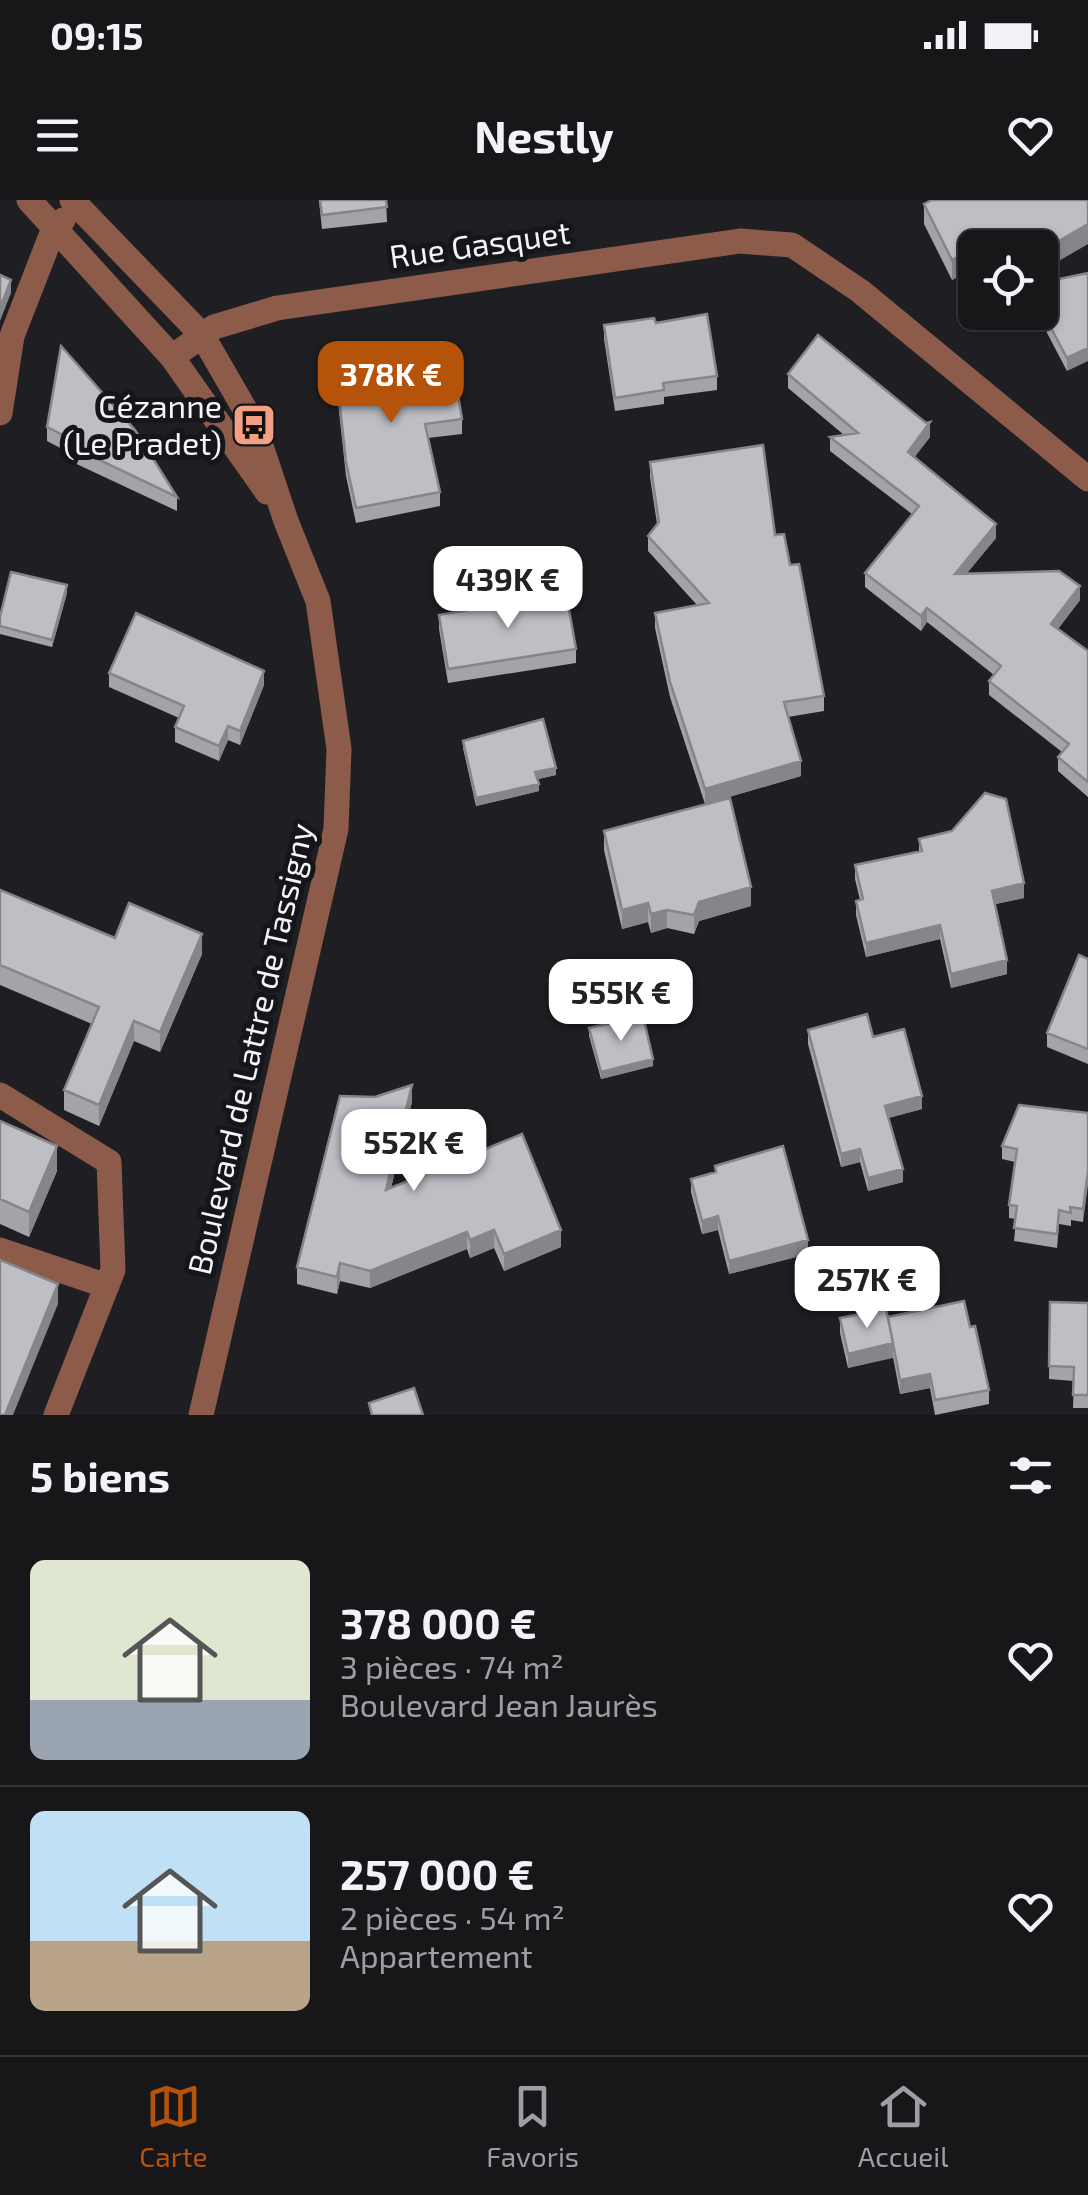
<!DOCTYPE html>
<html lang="fr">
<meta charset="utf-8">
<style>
:root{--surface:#17171a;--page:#242427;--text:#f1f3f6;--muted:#9e9fa2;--line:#363639;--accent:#b45309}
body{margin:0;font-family:"Exo 2",sans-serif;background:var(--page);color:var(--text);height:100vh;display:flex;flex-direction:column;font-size:38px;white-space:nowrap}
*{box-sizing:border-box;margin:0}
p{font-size:32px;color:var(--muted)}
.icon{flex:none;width:55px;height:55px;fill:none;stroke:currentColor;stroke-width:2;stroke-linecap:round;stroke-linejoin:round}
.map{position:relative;height:1215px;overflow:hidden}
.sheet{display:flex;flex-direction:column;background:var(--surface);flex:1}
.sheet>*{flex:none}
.tools{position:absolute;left:958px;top:30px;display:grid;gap:20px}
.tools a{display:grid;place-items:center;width:100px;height:100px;border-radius:15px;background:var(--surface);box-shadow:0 2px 8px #0004,0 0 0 2px var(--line);font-size:50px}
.price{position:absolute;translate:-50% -85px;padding:0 22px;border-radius:20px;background:#fff;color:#222;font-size:32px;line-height:65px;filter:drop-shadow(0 2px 5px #0008)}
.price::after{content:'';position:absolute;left:50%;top:60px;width:30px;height:22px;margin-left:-15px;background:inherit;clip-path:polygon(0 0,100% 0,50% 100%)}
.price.selected{background:var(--accent);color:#fff}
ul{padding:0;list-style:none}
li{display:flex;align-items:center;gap:30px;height:250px;padding:0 30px}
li+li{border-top:2px solid var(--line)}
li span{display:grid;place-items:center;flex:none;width:280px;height:200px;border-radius:15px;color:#555}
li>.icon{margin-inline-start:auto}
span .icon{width:120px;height:120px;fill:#fffc;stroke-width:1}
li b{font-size:42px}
h2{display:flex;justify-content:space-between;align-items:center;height:120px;padding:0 30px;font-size:42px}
.status{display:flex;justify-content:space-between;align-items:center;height:70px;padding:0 50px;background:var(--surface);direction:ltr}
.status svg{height:28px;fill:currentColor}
header{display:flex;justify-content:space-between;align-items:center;height:130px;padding:0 30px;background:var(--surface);font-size:45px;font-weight:700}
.dock{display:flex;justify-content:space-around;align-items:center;height:140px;border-top:2px solid var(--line);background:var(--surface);font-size:28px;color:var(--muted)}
.dock a{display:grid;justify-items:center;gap:5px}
.dock .selected{color:var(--accent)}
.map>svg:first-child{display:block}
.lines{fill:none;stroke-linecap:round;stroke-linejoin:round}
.minor{stroke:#8c5b4a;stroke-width:25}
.wall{fill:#a3a4a9}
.shaded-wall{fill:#85868a}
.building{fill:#bebfc5;stroke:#85868a;stroke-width:2.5}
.labels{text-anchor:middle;stroke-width:10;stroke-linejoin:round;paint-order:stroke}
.street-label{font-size:32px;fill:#f4f4f7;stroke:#15161a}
.poi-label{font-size:32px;fill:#f4f4f7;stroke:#15161a;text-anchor:end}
</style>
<div class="status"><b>09:15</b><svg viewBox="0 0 49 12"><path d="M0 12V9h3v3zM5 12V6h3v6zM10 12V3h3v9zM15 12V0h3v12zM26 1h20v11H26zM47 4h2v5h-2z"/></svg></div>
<header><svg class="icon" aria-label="menu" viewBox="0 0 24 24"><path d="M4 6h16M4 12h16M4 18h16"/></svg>Nestly<svg class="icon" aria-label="heart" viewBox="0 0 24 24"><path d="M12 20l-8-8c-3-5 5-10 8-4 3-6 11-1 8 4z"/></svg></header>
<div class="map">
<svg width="1088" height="1215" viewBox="0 0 1088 1215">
<rect width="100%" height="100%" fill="#1f1f23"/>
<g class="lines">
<!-- minor -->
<path class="minor" d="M29,0L172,157L267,292
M72,0L202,135L254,225L286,321L318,401L339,549L336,629L201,1215
M172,157L214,127L277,108L740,41L792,45L860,91L1088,279
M0,213L12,136L54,28L63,20
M0,895L109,962L113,1070L56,1215
M0,1050L107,1086"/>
</g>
<!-- wall -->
<path class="wall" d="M319,0H386L387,22L322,29Z
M924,4L1040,48H975V68L952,80L924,24Z
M1088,73L1067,171L1036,112H1040V83Z
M656,123L717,176V190L664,197V204L615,211L604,139V125Z
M61,146L177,297V311L68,260V252L47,241V227Z
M335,159L401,178L462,219V234L428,238L440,292V306L356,323L346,276L335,174Z
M788,174L930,237L914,257L996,338L966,374L1080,400L1058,429L1088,451V597L1058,571V557L1062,552L989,495V481L994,475L927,422L921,431L865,387V373L912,314L830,251V237L844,235L788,188Z
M650,262L775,335L790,365L824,496V511L788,517L801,576L705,604L670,497L655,428V413L697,405L648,351V336L657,324L650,277Z
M67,393L52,447L0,434V417Z
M439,415L576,449V463L448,483L439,429Z
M109,473L264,485L240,545L228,540L219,561L175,542V527L179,518L109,487Z
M463,541L556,575L537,579L539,591L476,606L463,548Z
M604,631L751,706L699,721L694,734L667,728L651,733L648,722L622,729L604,650Z
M919,639L1024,698L995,704L1007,774L951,788L940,739L866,757L856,715V701L860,700L855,679V665L919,652Z
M0,690L115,738L202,754L160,852L134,841L99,926L64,910V890L92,824L0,785Z
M1088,759V864L1047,847V833Z
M589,828L653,866L601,879L589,836Z
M808,830L873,837L922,909L888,918L903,982L868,991L860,962L841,967L808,844Z
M412,902L391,988L561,1047L504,1071L494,1048L470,1058L467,1049L370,1088L340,1081L337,1094L297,1084V1067Z
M1088,913L1083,1022L1071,1020V1026L1059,1024L1057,1048L1014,1041L1016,1019L1009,1018V1005L1015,962L1002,959V946Z
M0,921L57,971L29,1037L0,1024Z
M715,966L808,1054L729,1074L718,1030L702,1034L691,992V979L715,973Z
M1050,1102L1088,1103V1208H1073L1074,1181L1049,1179Z
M840,1118H888L970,1127L989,1190V1204L935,1215L930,1188L900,1194L893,1157L848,1168L840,1133Z"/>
<!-- shaded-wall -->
<path class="shaded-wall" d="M1088,24V44L1040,72V52Z
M1004,34V48H977Z
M975,48V68L952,80V60Z
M11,80V93L0,121V108Z
M1088,148V161L1067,171V158Z
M930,222V237L908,266V252Z
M996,324V338L955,388V374Z
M67,385V393L52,447V440Z
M1080,386V400L1051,438V424Z
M927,408V422L921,431V416Z
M264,471V485L240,545V531Z
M228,526V540L219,561V546Z
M801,561V576L705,604V589Z
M556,568V575L535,580V572Z
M539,584V591L476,606V598Z
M1024,683V698L992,705V691Z
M751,687V706L699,721L694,734V715L699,702Z
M648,703V722L622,729V710Z
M667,710V728L651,733V714Z
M940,725V739L866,757V743Z
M202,734V754L160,852V832Z
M1007,760V774L951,788V774Z
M134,821V841L99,926V905Z
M653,859V866L601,879V872Z
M412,885V902L386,1008V990Z
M922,896V909L885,919V906Z
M57,946V971L29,1037V1012Z
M860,949V962L841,967V954Z
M903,969V982L868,991V978Z
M1088,971V985L1083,1022V1009Z
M718,1016V1030L702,1034V1021Z
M494,1030V1048L470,1058V1040Z
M561,1030V1047L504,1071V1054Z
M467,1032V1049L370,1088V1071Z
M808,1040V1054L729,1074V1061Z
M340,1063V1081L337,1094V1077Z
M58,1084V1104L13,1215H5Z
M893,1143V1158L848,1168V1154Z
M930,1174V1188L900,1194V1180Z"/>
<!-- building -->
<path class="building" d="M320,0H386L387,7L322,15Z
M932,0H1088V24L1040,52V48H1011L1004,34L952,60L924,4Z
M1088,73V148L1067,158L1040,107V83Z
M0,75L11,80L0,108Z
M707,114L717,176L663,183L664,190L615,198L604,125L654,118L656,123Z
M818,135L926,223L930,222L908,252L996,324L955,374L1059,371L1080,386L1051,424L1088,451V582L1058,557L1069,544L989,481L1001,466L927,408L921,416L865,373L919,306L830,237L858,233L788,174Z
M61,146L135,230L177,297L68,245L69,238L47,227Z
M396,150L401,178L454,170L462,219L425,224L440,292L356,308L346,262L335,159Z
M763,245L775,335L784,334L790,365L799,364L824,496L784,502L801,561L705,589L670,482L655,413L709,403L648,336L659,322L650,262Z
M11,372L67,385L52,440L0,426V417Z
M566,393L576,449L448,469L439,415Z
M136,413L264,471L240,531L228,526L219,546L175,527L184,506L109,473Z
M543,519L556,568L535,572L539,584L476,598L463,541Z
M985,593L1006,599L1024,683L992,691L1007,760L951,774L940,725L866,743L856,701L863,699L855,665L922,651L919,639L952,631Z
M730,598L751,687L699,702L694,715L667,710L651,714L648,703L622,710L604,631Z
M0,690L115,738L129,703L202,734L160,832L134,821L99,905L64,890L99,807L0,765Z
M1079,755L1088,759V849L1047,833Z
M867,814L873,837L904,829L922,896L885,906L903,969L868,978L860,949L841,954L808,830Z
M643,816L653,859L601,872L589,828Z
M412,885L386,990L522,934L561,1030L504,1054L494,1030L470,1040L467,1032L370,1071L340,1063L337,1077L297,1067L340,896L375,897Z
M1019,905L1088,913V971L1083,1009L1070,1007L1071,1013L1059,1010L1057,1034L1014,1028L1017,1006L1009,1005L1017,949L1002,946Z
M0,921L57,946L29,1012L0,999Z
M783,946L808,1040L729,1061L718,1016L702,1021L691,979L716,972L715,966Z
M0,1060L58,1084L5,1215H0Z
M964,1101L970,1127L975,1126L989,1190L935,1200L930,1174L900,1180L888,1117Z
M1050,1102L1088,1103V1195H1073L1074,1167L1049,1166Z
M886,1109L893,1143L848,1154L840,1118Z
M414,1188L423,1215H372L369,1203Z"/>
<!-- icons -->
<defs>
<symbol id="bus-square" viewBox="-11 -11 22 22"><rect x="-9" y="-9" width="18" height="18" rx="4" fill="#f39f83" stroke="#15161a"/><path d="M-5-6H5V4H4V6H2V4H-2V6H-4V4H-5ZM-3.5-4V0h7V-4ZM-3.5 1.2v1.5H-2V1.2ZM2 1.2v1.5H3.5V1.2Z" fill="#111"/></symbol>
</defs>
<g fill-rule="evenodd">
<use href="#bus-square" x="229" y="200" width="50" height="50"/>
</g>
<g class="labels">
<!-- street labels -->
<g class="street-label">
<text transform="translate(480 45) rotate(-8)" y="11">Rue Gasquet</text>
<text transform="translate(251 849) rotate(-77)" y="11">Boulevard de Lattre de Tassigny</text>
</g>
<!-- poi labels -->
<g class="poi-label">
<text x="222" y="218">Cézanne<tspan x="222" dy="37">(Le Pradet)</tspan></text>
</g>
</g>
</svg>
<div class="tools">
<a><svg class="icon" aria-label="locate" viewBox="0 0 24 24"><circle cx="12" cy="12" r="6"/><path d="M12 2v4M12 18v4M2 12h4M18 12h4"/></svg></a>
</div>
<b class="price selected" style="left:391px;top:226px">378K €</b>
<b class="price" style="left:508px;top:431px">439K €</b>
<b class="price" style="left:621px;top:844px">555K €</b>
<b class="price" style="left:414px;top:994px">552K €</b>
<b class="price" style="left:867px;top:1131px">257K €</b>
</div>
<section class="sheet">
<h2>5 biens<svg class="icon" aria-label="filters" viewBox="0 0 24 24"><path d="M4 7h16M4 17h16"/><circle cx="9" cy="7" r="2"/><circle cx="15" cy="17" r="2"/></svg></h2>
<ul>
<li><span style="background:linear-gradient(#dfe7d0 70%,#9aa5b1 0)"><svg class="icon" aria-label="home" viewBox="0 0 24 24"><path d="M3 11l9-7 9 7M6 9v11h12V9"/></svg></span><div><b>378 000 €</b><p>3 pièces · 74 m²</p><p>Boulevard Jean Jaurès</p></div><svg class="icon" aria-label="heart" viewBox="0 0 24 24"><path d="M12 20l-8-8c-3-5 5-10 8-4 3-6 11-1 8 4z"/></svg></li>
<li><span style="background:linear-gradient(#bfe0f5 65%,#b9a48a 0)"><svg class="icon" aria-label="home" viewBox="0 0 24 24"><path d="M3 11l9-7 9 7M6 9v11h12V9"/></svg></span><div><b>257 000 €</b><p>2 pièces · 54 m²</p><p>Appartement</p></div><svg class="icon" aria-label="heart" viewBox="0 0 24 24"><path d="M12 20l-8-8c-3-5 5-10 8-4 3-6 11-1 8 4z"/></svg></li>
</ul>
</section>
<nav class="dock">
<a class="selected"><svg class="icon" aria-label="map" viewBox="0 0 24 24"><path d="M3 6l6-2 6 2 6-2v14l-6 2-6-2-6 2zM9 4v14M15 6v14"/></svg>Carte</a>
<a><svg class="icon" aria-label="saved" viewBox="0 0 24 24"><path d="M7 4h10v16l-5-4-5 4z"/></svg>Favoris</a>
<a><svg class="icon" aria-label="home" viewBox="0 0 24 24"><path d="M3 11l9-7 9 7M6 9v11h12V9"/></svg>Accueil</a>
</nav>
